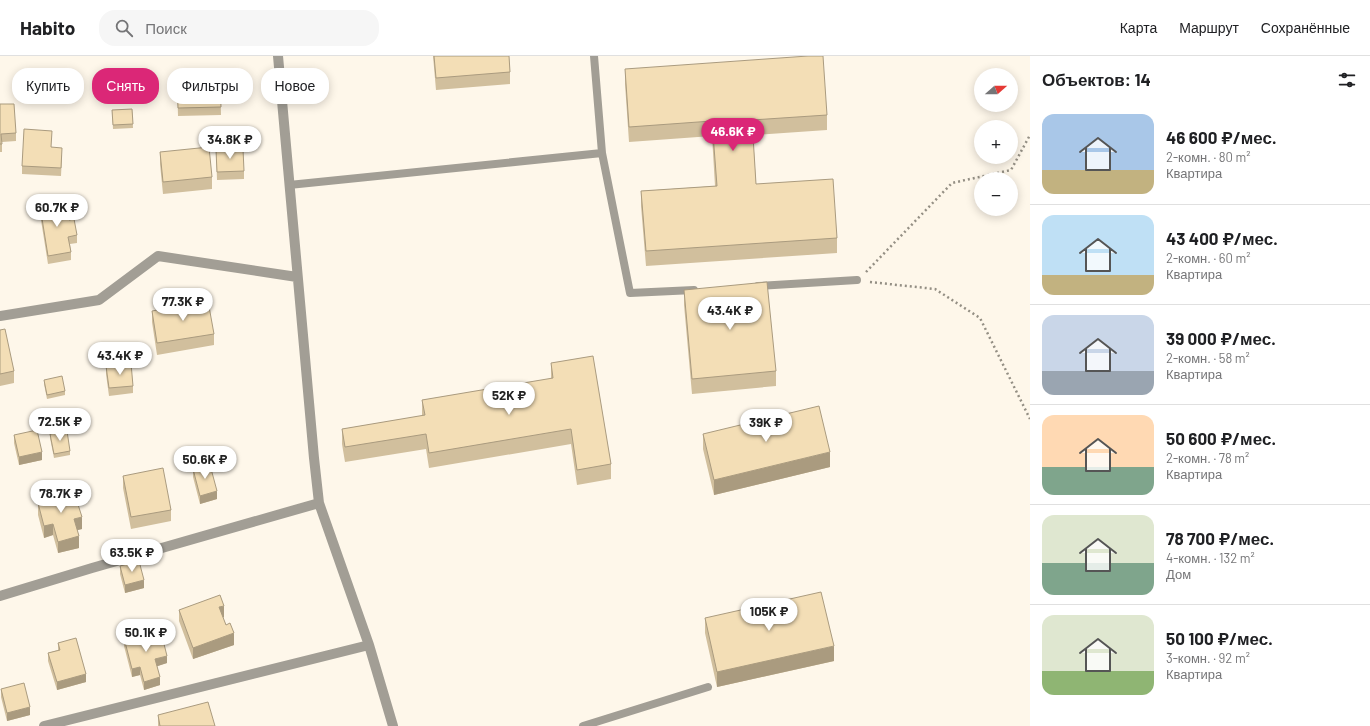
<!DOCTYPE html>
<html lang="ru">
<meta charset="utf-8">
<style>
:root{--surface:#fff;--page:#f6f6f6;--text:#202124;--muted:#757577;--line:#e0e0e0;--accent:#db2777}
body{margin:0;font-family:Barlow,sans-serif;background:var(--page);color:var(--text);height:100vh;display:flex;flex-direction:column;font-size:15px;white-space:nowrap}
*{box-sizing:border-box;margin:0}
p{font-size:13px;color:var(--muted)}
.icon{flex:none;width:22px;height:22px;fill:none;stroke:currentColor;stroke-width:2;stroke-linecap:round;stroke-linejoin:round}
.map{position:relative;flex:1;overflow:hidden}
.panel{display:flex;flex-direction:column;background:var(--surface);width:340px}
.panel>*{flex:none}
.banner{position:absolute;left:12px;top:12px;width:380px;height:36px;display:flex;gap:8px}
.needle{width:26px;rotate:69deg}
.fabs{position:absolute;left:974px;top:12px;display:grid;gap:8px}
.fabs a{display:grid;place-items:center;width:44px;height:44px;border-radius:50%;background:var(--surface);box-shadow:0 2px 10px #0003;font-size:20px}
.price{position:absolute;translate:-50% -34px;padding:0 9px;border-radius:14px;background:#fff;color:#222;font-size:13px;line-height:26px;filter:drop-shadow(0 1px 2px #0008)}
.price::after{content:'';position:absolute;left:50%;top:24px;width:12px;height:9px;margin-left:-6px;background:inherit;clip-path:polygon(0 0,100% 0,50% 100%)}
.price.on{background:var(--accent);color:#fff}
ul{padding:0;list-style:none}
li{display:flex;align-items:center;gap:12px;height:100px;padding:0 12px}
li+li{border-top:1px solid var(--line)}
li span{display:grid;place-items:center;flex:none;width:112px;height:80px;border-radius:12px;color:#555}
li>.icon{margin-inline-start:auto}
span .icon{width:48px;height:48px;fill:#fffc;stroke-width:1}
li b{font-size:17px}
h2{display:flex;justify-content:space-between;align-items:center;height:48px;padding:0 12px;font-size:17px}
.chip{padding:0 14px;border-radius:16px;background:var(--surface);box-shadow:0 2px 10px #0003;font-size:14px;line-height:36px}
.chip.on{background:var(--accent);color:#fff}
header{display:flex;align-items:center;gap:24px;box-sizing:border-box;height:56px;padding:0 20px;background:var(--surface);border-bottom:1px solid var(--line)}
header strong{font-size:19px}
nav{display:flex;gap:22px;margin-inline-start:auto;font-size:14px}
.search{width:280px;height:36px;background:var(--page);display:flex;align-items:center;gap:10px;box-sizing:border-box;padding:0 14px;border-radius:16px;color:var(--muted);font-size:15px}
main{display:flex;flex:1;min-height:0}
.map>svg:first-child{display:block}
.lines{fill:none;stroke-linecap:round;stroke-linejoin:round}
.path{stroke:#948f84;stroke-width:2.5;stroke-dasharray:2 3;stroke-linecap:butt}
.service{stroke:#a29e95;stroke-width:8}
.minor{stroke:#a29e95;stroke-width:10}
.wall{fill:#d1bf9d}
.shaded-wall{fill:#aa9b7f}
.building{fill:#f3deb6;stroke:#aa9b7f}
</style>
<header>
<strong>Habito</strong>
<div class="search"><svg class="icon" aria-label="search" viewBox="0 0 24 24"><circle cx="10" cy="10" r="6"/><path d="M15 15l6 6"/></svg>Поиск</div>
<nav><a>Карта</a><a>Маршрут</a><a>Сохранённые</a></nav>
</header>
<main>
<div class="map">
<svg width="1030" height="670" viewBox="0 0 1030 670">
<rect width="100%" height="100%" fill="#fef7ea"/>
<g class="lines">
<!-- path -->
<path class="path" d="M866,216L952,127L1011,114L1030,79
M870,226L935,233L980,262L1030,363"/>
<!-- service -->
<path class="service" d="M594,0L602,97L630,237L694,234
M289,129L602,97
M758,230L857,224
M583,670L708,631"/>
<!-- minor -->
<path class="minor" d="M278,0L314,402L319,447L369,589L393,670
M0,260L99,244L158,200L297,221
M0,540L92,512L319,447
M44,670L369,589"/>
</g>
<!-- wall -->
<path class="wall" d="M433,0H509L510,16V28L436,34Z
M625,13L827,59V74L753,79L756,128L837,182V197L646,210L641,150V135L715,130L712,80L629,86L625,28Z
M136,15L135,35L113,34V30Z
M220,21L221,59L178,60L177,22Z
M0,48L16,77V85L2,86V96H0Z
M132,53L133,72L113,73L112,54Z
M52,91L62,100L61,120L22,118V110Z
M216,94L244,115V123L217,124Z
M160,96L212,121V133L163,138L160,108Z
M40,150L69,164L77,179V187L70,188L71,196V204L48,208L40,158Z
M684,234L776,315V330L692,338L684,249Z
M152,255L214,278V289L157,299L152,266Z
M0,274L14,315V327L0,330Z
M551,307L611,408V423L577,429L571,388L429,412L426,393L345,406L342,388V373L422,360V344L551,323Z
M106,310L133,330V337L109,340L106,318Z
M44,324L65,335V339L47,343L44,328Z
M50,378L70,395V399L54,402L50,382Z
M703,378L830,411L714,439L703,393Z
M14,379L42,404L19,409L14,387Z
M193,413L217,443L200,448L193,421Z
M123,420L171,454V465L131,473L123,432Z
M47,437L66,438L82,473L77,474L79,492L58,497L53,479L44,482L38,459V447L47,445Z
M120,510L144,532L125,537L120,518Z
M179,554L224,561L223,562L226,569L234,589L193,603L179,565Z
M705,562L834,605L717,631L705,577Z
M124,582L167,607L157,610L160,629L144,634L140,619L132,621L124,590Z
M58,587L86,626L57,634L48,605V597L58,594Z
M1,633L30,659L7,665L1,641Z
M158,659L215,670H158Z"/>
<!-- shaded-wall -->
<path class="shaded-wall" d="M42,396V404L19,409V401Z
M830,396V411L714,439V424Z
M217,435V443L200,448V440Z
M82,461V473L74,475V463Z
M53,468V479L44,482V470Z
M79,480V492L58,497V486Z
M144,524V532L125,537V529Z
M224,550V561L219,563V551Z
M234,577V589L193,603V592Z
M834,590V605L717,631V616Z
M167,600V607L155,611V603Z
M140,611V619L132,621V613Z
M86,618V626L57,634V626Z
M160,621V629L144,634V626Z
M30,651V659L7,665V657Z"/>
<!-- building -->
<path class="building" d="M434,0H509L510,16L436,22Z
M808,0H823L827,59L752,64L756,128L833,123L837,182L646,195L641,135L717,130L712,65L629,71L625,13Z
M114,15H136L135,31L113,30Z
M220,21L221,51L178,52L177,22Z
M0,48H14L16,77L1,78L2,88H0Z
M132,53L133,68L113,69L112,54Z
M24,73L52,75L51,91L62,92L61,112L22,110Z
M209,91L212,121L163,126L160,96Z
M243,93L244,115L217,116L216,94Z
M65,145L69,164L74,163L77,179L68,181L71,196L48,200L40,150Z
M767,226L776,315L692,323L684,234Z
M208,245L214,278L157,287L152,255Z
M5,273L14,315L0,318V274Z
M593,300L611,408L577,414L571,373L429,397L426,378L345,391L342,373L425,359L422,344L553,322L551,307Z
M131,307L133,330L109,332L106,310Z
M62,320L65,335L47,339L44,324Z
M819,350L830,396L714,424L703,378Z
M37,374L42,396L19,401L14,379Z
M67,375L70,395L54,398L50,378Z
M210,409L217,435L200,440L193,413Z
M163,412L171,454L131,461L123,420Z
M64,432L66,438L74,436L82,461L74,463L79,480L58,486L53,468L44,470L38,447L49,444L47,437Z
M139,505L144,524L125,529L120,510Z
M821,536L834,590L717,616L705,562Z
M220,539L224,550L219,551L226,569L230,567L234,577L193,592L179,554Z
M160,572L167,600L155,603L160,621L144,626L140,611L132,613L124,582Z
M76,582L86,618L57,626L48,597L60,594L58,587Z
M24,627L30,651L7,657L1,633Z
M208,646L215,670H160L158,659Z"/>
</svg>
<div class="fabs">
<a><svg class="needle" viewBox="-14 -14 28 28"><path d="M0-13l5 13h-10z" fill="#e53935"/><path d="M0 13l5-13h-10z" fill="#757577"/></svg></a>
<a>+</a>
<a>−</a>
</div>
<b class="price on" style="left:733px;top:96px">46.6K ₽</b>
<b class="price" style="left:230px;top:104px">34.8K ₽</b>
<b class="price" style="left:57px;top:172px">60.7K ₽</b>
<b class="price" style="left:183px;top:266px">77.3K ₽</b>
<b class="price" style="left:730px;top:275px">43.4K ₽</b>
<b class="price" style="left:120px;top:320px">43.4K ₽</b>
<b class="price" style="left:509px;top:360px">52K ₽</b>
<b class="price" style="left:60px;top:386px">72.5K ₽</b>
<b class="price" style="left:766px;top:387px">39K ₽</b>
<b class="price" style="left:205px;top:424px">50.6K ₽</b>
<b class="price" style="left:61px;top:458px">78.7K ₽</b>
<b class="price" style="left:132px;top:517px">63.5K ₽</b>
<b class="price" style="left:769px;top:576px">105K ₽</b>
<b class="price" style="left:146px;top:597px">50.1K ₽</b>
<div class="banner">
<a class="chip">Купить</a>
<a class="chip on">Снять</a>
<a class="chip">Фильтры</a>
<a class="chip">Новое</a>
</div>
</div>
<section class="panel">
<h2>Объектов: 14<svg class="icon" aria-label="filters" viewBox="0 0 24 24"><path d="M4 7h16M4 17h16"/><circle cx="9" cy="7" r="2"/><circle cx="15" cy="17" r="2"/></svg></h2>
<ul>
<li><span style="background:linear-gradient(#a9c7e8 70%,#c2b280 0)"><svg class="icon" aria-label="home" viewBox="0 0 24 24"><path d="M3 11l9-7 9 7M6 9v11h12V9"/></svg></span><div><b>46 600 ₽/мес.</b><p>2-комн. · 80 m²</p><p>Квартира</p></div></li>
<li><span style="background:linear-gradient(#bfe0f5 75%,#c2b280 0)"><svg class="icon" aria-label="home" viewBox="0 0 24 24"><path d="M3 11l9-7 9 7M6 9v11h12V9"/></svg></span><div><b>43 400 ₽/мес.</b><p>2-комн. · 60 m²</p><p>Квартира</p></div></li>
<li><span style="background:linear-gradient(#c9d6e8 70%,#9aa5b1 0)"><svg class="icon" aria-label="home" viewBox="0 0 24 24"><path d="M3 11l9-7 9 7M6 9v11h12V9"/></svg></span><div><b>39 000 ₽/мес.</b><p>2-комн. · 58 m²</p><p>Квартира</p></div></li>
<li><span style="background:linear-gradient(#ffd9b3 65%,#7fa58c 0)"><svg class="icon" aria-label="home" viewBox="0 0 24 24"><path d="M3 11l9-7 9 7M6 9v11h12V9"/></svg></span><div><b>50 600 ₽/мес.</b><p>2-комн. · 78 m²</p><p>Квартира</p></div></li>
<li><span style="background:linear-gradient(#dfe7d0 60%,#7fa58c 0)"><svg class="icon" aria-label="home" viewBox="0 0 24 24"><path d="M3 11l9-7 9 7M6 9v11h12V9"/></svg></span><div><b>78 700 ₽/мес.</b><p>4-комн. · 132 m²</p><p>Дом</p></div></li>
<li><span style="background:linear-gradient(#dfe7d0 70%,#8fb573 0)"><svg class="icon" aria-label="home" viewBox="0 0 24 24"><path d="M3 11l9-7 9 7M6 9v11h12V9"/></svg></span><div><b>50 100 ₽/мес.</b><p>3-комн. · 92 m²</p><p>Квартира</p></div></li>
</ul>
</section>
</main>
